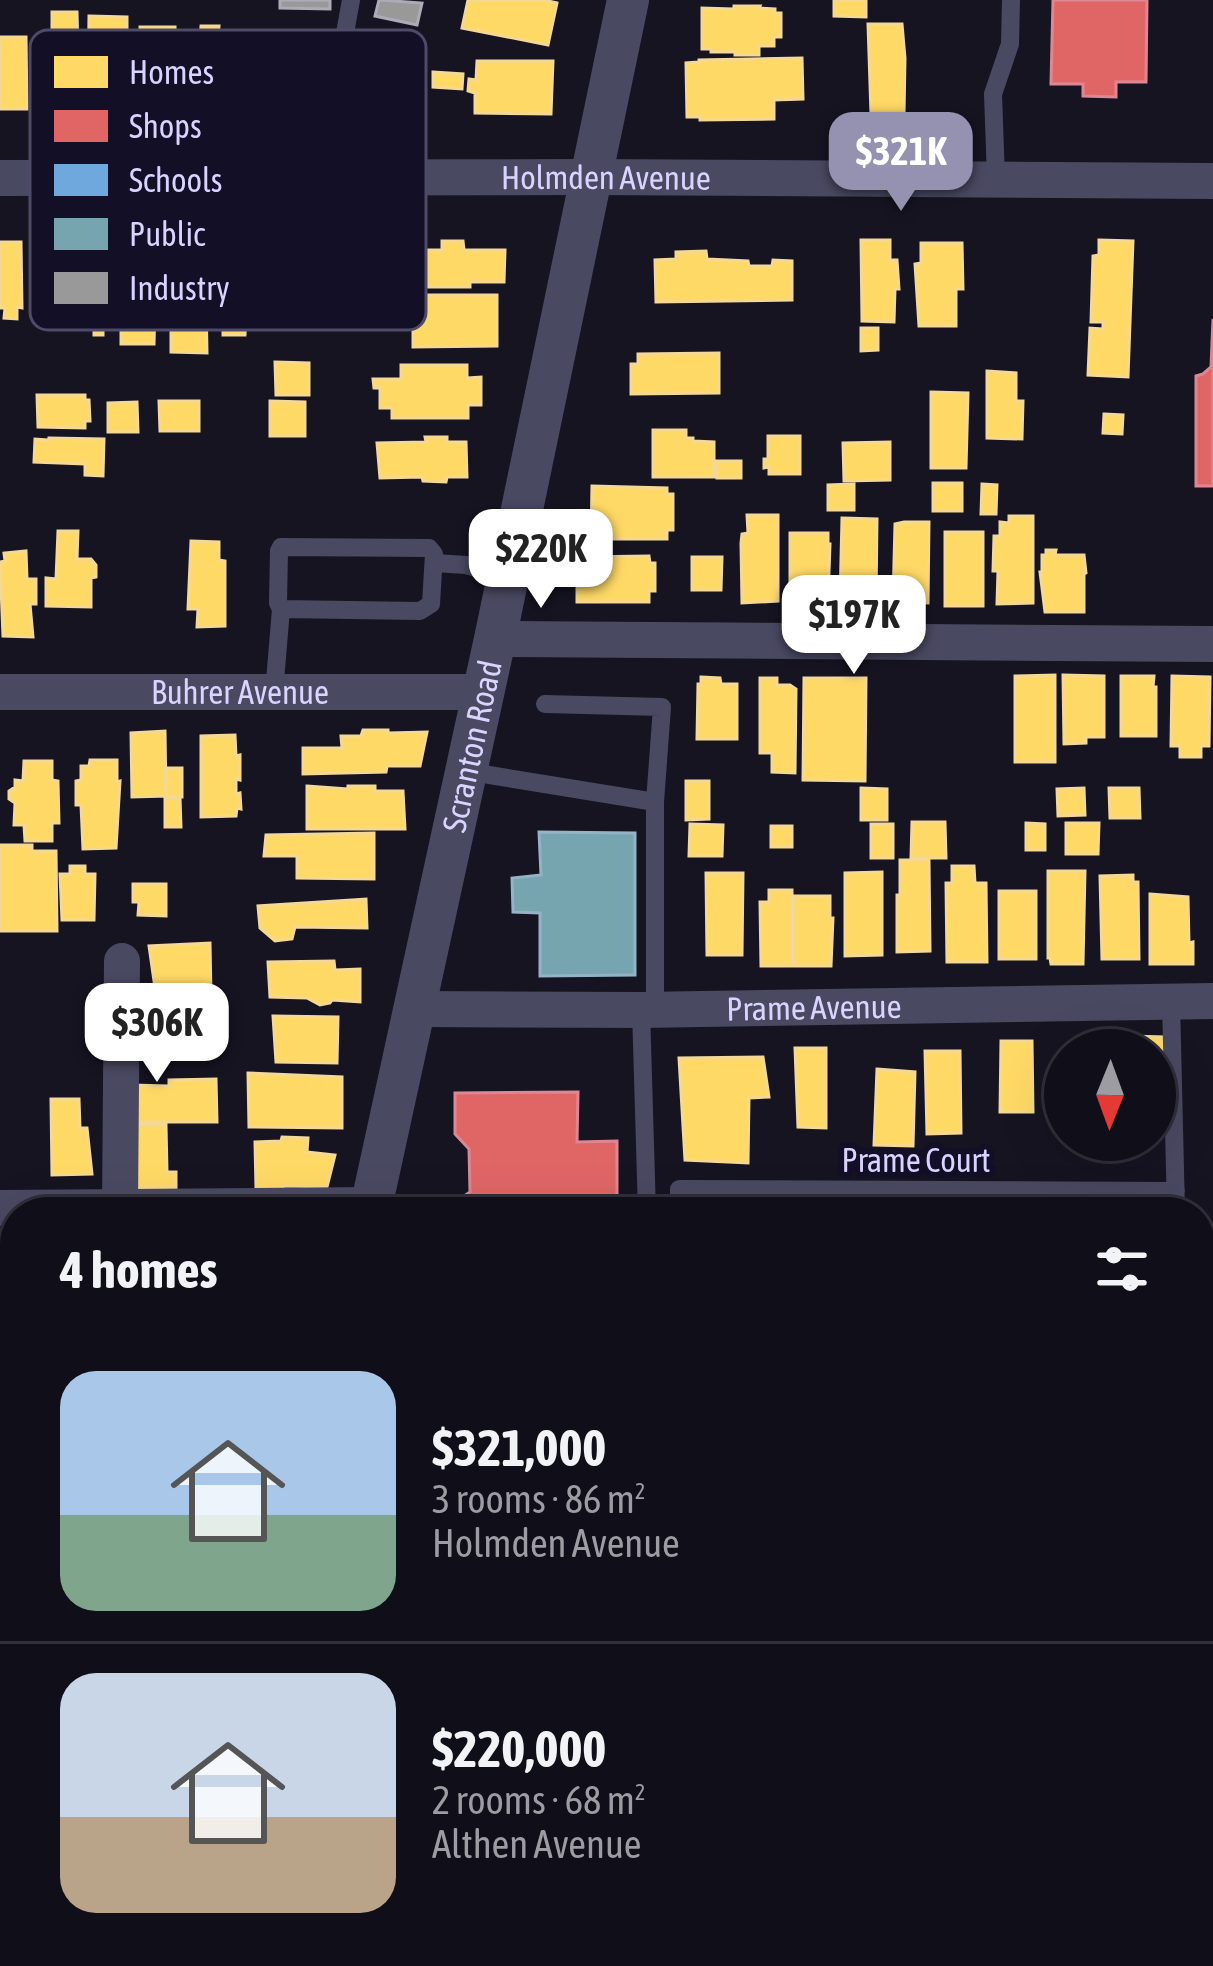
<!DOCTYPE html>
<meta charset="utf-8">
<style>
:root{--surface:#100f19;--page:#191822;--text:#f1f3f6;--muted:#9c9ca2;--line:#302f38;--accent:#9591b1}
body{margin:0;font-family:"Asap Condensed",sans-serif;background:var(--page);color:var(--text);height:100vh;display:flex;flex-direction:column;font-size:45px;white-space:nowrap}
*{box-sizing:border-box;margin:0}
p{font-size:39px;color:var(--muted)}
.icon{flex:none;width:66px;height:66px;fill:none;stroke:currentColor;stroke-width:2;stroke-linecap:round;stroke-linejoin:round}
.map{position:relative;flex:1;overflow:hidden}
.drawer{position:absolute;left:0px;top:1197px;width:1215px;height:771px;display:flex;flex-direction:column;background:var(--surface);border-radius:48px 48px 0 0;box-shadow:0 12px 48px #0002,0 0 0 3px var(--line)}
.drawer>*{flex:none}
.needle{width:78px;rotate:181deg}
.controls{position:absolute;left:1044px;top:1029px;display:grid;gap:24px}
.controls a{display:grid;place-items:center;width:132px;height:132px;border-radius:50%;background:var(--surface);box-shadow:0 12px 48px #0002,0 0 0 3px var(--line);font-size:60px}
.price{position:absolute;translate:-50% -102px;padding:0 27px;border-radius:24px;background:#fff;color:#222;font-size:39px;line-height:78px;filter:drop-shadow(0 3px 6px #0008)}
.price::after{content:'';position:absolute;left:50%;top:72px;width:36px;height:27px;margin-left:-18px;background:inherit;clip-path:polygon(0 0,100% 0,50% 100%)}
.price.current{background:var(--accent);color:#fff}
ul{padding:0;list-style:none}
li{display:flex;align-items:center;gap:36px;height:300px;padding:0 60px}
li+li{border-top:3px solid var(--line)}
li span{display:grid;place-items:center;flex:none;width:336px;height:240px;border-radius:36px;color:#555}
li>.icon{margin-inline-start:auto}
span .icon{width:144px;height:144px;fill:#fffc;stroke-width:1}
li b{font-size:51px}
h2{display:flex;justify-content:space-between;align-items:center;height:144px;padding:0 60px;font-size:51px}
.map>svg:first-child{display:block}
.homes{fill:#ffd966;stroke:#f4d894;stroke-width:3}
.shops{fill:#e06666;stroke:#de8794;stroke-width:3}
.schools{fill:#6fa8dc;stroke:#8fb5e6;stroke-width:3}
.public{fill:#76a5af;stroke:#94b3c7;stroke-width:3}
.industry{fill:#999;stroke:#acabb8;stroke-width:3}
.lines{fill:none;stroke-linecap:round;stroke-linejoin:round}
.service{stroke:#4a4962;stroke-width:18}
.minor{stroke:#4a4962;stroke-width:36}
.tertiary{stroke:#4a4962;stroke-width:42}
.labels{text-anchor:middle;stroke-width:12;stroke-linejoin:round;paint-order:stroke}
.street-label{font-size:33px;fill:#d9d4ff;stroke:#130f26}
.key{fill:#130f26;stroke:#4e4a67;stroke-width:3}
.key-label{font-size:33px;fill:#d9d4ff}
</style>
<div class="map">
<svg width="1213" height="1966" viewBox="0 0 1213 1966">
<rect width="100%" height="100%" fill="#161421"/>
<!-- homes -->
<path class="homes" d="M468,0H544L557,3L548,45L462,28Z
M834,0H866V17L834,16Z
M734,6H760L759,8L775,9V13H781V37H774V46H759V55H735V52H711V49H702V8L734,9Z
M52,12H77L79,92L74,93V110L38,109V36L52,38Z
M89,16L127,17V91L122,90L124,109H97L96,89H88Z
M868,24H902L905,58L904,114H871Z
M201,26H219L218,39H226V87H220L219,120H182L181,38L200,39Z
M140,27H175V112H141Z
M0,37H26L27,109H0Z
M802,58L803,99L774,100V119L700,120V117H687L686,63L699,62V60Z
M477,61H553L551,114L475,113V93L468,91L469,79L476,80Z
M433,72L463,74L462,89L433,87Z
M861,240H890V260H897L899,289H895L894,322L862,321Z
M1099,240L1133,241L1128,377L1088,375L1090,328L1103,329V322H1091L1093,256L1099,255Z
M62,241H99V273H103V335H94V327L65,326L64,301H59Z
M442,241H463L464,250H505L504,282H470V287H402V250H442Z
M0,242H21L22,308L17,307V319L4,318L5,308H0Z
M921,243H962L963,289H956V326H919L915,264L921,263Z
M116,244H151V272H156L154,344H121V324L117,323Z
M170,245H205L207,353L171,352V306H165V279H168Z
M214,251H241V254L252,255V268H248V272H253V300H247L245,335H223V324H210V272H215Z
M706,251L707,259L748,261L749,266H772L773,260L792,261V300L656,302L655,260L676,259V252Z
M421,295H497V346L413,347V297Z
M861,328H878V350L861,351Z
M719,353V393L631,394V364H638V354Z
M275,362L309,363V395H276Z
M401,365H467V378L481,377V405H468V418H392V408H380V388H374L373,379H401Z
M987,371L1016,373V401H1023L1022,439L987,438Z
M931,392L968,393L966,468H931Z
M37,395H85V400H89L90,421H85V428L38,427Z
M159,401H199V431H160Z
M270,401L305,402V436H270Z
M137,402L138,432H108V403Z
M1104,414L1123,415L1122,434L1103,433Z
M653,430H686V438H693V441L714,442V477H653Z
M768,436H800V474H769V467L764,468V459H768Z
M425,437H447V442H466L467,477H447L446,482L423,481L422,477L380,478L377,443L426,442Z
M49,438L104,439L103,476L85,475V464L34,462L35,439L49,440Z
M890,442V480L844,481L843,443Z
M717,461H741V478H717Z
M933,483H962V511H933Z
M854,484V510H828V485Z
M982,484L997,485L996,514H981Z
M592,486L667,488V494H673V530H667V539H591Z
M747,515H778V601L742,603L741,543L742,534L748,533Z
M1009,516H1033V603L997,604L998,571H993L994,536H1000V522L1009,523Z
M842,518L877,519L876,601H840Z
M904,522H929L928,603L893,602L895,524Z
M58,531H78L77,559H91L96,565V577L91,578V607L46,606V578L56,579Z
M945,532H983V606H945Z
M790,533H828V544H830L828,600H790Z
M191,541L219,542V560L225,561V626L197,627L198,609H188Z
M1046,550H1056L1055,555H1084L1086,573L1084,574V612H1045L1040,572H1042V555H1046Z
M26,551L27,579H36V604H30L33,637L3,636L0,562L5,561L4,553Z
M649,556L650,563H655V591H649V602H577V557Z
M692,557H722L721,590H692Z
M1055,675V762H1015V676Z
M1063,675L1104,676V737H1086V743L1064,744Z
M1121,676H1154L1153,687H1156V736H1121Z
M1172,676L1210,677L1209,746H1201V757H1180V746H1171Z
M701,677L720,678L721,684H737V739H697L698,684H701Z
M760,678H777V685H790L796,689L795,773L772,772V753H760Z
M804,678H866L865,781L803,780Z
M363,730H388V733L427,732L420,766H387L386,772L303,774V748H342L341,736H361Z
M165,731L166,796L132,797L131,733Z
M235,735L236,756L240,755V780L236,779V794L240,793L241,809L237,808L236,816L201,817V736Z
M90,760H117V782L120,781L116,848L83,849L81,805H76V781L81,780V766H89Z
M24,761H52V780L58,781L59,823H52V841H25L24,825H14L15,803L9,799V791L15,787V780L23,781Z
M167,768H182V797H166Z
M686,781H709V819L686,820Z
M307,786L348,789V786H375V791H403L405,829H307Z
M861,788L887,789V820H861Z
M1084,788L1085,815L1058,816L1057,789Z
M1109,788H1139L1140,818H1110Z
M180,797L181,827H165V798Z
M912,822H945L946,858H911Z
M1026,823L1045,824V850H1026Z
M1066,823H1099L1098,854H1066Z
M690,824L723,825L722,856H689Z
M871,824H893V858H871Z
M771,826H792V847H771Z
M374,833V879L297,878V856H264L266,835Z
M0,845H32V851H56L57,931H0Z
M900,860H929L930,951L897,952V895H900Z
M70,866H85V874H95L94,920H62L60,874H70Z
M952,866H974L975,883H986L987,962H947L946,883H952Z
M1048,871H1085L1083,964H1051L1050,958H1048Z
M882,872V955L845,956V873Z
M706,873H743L742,955H707Z
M1133,875V882H1138L1139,959H1102L1100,876Z
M133,884H166V916L138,915L139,902H133Z
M769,890H792V966H761L760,902H769Z
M999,891H1036V959H999Z
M1150,894L1188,897L1189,943L1193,942V964H1150Z
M794,896H830V918H833L831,966H794Z
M366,899L367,928L295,927L292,939L275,941L260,928L258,906Z
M210,943L211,996L156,995L149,946Z
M334,961L335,970L360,969V1002L332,1000L330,1003L320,1005L307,998L270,997L268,962Z
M177,1013H200V1019H212L211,1057L169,1058L168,1022L179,1021Z
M273,1016L338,1017L337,1063L276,1062Z
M1130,1036L1165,1037L1164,1111H1155V1050L1130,1049Z
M1001,1041H1032L1033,1112H1000Z
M795,1048H826V1128L798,1127Z
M925,1051H960L961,1133L927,1134Z
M763,1057L769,1097L749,1098L748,1163L685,1160L679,1058Z
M877,1069L915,1072L913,1146L874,1145Z
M248,1073L342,1077V1128L249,1127Z
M216,1079L217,1122H134L133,1085L169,1086V1080Z
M51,1099H79L80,1128H87L92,1174L52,1175Z
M136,1125H166L167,1172H176V1188H137Z
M282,1137L308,1138L307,1152L335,1155L327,1187L283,1186V1189H256L255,1142L281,1141Z
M921,1197H949V1212H921Z"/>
<!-- shops -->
<path class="shops" d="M1053,0H1147L1146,82H1116V97L1083,96V84H1051Z
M1213,319V486H1196V376L1203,374L1211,367Z
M578,1092L577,1142L617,1141V1212H457L458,1200L470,1192L469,1149L455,1134V1093Z
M1200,1572H1213V1671H1200Z
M1200,1738H1213V1822H1200Z
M1200,1912H1202L1203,1957L1197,1955V1966H1152V1953H1200Z
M1202,1912H1213V1966H1204Z
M539,1953H586L585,1966H539Z
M782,1953H1057L1056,1966H782Z"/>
<!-- schools -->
<path class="schools" d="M268,1953H414L415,1966H273V1956H268Z"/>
<!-- public -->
<path class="public" d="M539,832L635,833V975L540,976V913L513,912L512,878L541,875Z
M0,1921H15V1953H146V1966H0Z"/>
<!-- industry -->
<path class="industry" d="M280,0H330V9L280,8Z
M379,0L422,3L417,25L375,16Z"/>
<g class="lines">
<!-- service -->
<path class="service" d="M338,177L341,55L351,0
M996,179L993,94L1010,44L1011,0
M435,563L466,565L508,577
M274,693L281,609L278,603L279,551L281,547L429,548L434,554L431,604L420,611L281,609
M545,704L662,707L655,802
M465,771L655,802V1009
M1171,1001L1176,1212
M641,1010L647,1212
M679,1212V1189L1176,1191
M15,1401L9,1408L7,1445L15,1454
M0,1627H15
M0,1770L15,1769
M749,1966V1953
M1089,1966L1090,1953"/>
<!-- minor -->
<g class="minor">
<path id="s1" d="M0,178L590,177L1213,181"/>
<path d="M495,639L1213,644"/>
<path id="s2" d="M0,692H482"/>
<path id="s3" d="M415,1009L641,1010L1213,1001"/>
<path d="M120,1207L122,961"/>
<path d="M0,1208L372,1205"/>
<path d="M1200,1378L1213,1379"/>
</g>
<!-- tertiary -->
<g class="tertiary">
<path id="s4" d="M370,1212L495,639L628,0"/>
<path d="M1200,1866H1213"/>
<path d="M0,1870H15"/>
<path d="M208,1966L211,1953"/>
</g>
</g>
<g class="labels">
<!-- street labels -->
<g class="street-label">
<text dy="12" stroke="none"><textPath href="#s1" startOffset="606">Holmden Avenue</textPath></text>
<text dy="12" stroke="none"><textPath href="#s2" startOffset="240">Buhrer Avenue</textPath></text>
<text dy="12" stroke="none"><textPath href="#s4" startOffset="477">Scranton Road</textPath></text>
<text dy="12" stroke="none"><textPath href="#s3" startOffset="399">Prame Avenue</textPath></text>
<text x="916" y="1172">Prame Court</text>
</g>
</g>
<!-- legend -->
<rect x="30" y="30" width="396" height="300" rx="18" class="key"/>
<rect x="54" y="56" width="54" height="32" fill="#ffd966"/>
<rect x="54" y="110" width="54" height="32" fill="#e06666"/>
<rect x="54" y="164" width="54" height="32" fill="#6fa8dc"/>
<rect x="54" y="218" width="54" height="32" fill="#76a5af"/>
<rect x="54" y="272" width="54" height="32" fill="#999"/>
<g class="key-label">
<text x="129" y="84">Homes</text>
<text x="129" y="138">Shops</text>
<text x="129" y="192">Schools</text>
<text x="129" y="246">Public</text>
<text x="129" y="300">Industry</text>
</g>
</svg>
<div class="controls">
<a><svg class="needle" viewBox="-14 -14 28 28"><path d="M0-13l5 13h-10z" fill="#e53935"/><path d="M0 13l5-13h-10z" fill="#9c9ca2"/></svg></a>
</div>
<b class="price current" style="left:901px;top:214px">$321K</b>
<b class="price" style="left:541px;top:611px">$220K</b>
<b class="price" style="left:854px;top:677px">$197K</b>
<b class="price" style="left:157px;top:1085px">$306K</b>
<section class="drawer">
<h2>4 homes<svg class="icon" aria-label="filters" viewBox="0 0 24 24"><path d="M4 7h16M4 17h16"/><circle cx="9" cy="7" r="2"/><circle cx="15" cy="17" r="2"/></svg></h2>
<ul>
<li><span style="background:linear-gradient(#a9c7e8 60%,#7fa58c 0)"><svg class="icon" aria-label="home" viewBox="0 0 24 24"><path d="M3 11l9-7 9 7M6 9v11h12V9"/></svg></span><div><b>$321,000</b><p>3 rooms · 86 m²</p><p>Holmden Avenue</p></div></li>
<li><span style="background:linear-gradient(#c9d6e8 60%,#b9a48a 0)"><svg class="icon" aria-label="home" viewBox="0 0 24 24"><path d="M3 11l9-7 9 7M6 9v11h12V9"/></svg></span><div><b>$220,000</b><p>2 rooms · 68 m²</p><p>Althen Avenue</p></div></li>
</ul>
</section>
</div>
